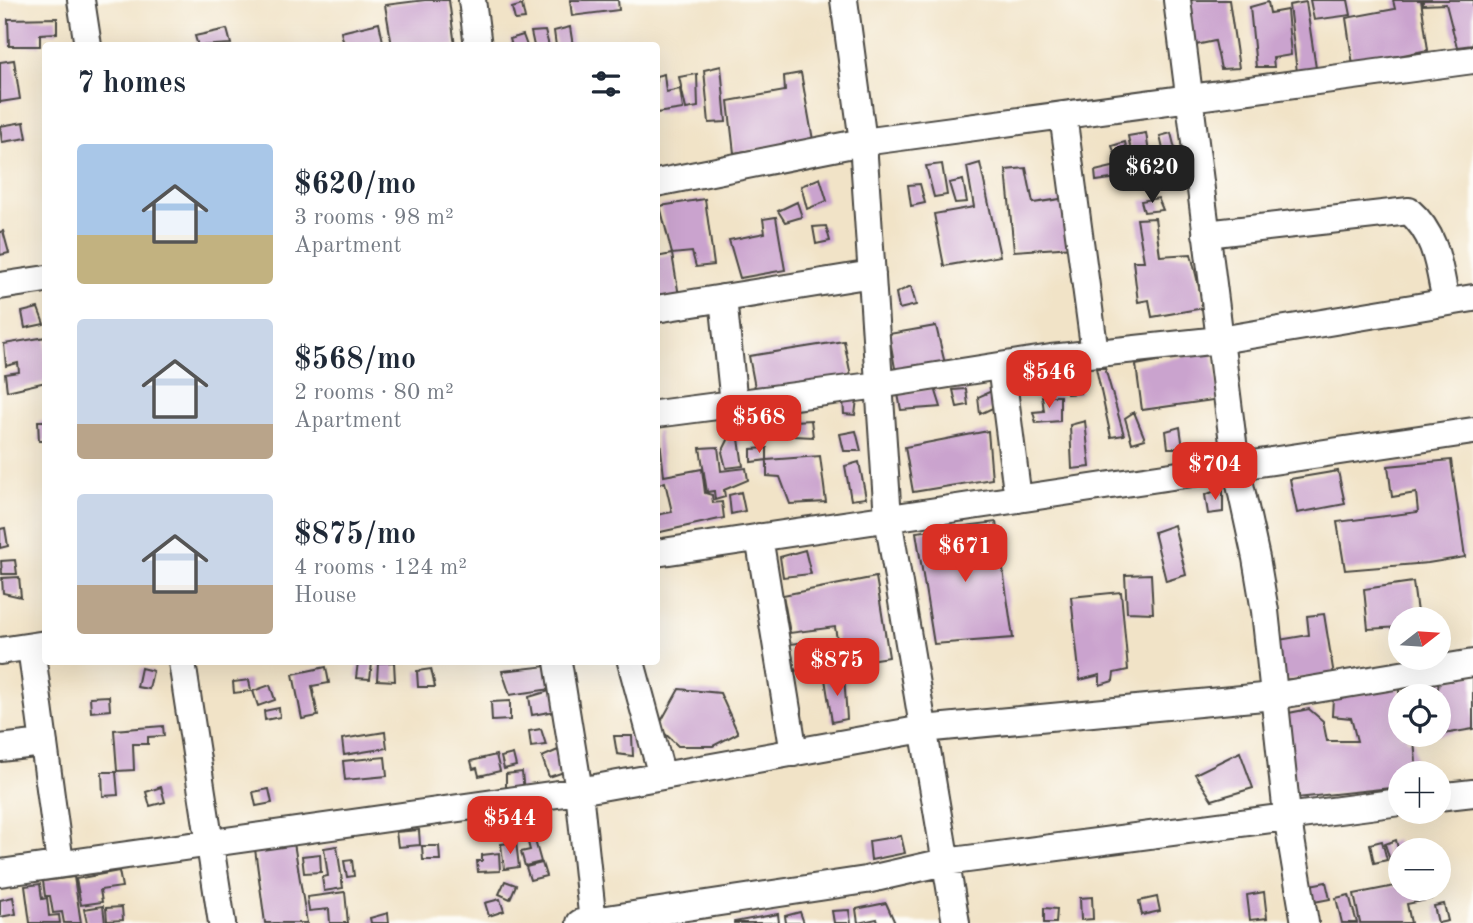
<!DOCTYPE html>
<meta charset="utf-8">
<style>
:root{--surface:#fff;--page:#f2f2f3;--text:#1f2937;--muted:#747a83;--accent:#d93025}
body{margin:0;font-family:"Old Standard TT",serif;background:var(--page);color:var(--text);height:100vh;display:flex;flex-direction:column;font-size:26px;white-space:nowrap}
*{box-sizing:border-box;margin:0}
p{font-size:23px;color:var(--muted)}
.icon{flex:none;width:38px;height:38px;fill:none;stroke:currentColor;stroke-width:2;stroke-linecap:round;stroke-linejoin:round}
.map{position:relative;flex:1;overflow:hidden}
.drawer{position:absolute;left:42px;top:42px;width:618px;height:623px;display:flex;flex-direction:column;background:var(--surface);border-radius:7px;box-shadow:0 7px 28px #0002}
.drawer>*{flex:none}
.needle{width:46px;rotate:73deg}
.fabs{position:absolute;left:1388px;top:607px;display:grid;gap:14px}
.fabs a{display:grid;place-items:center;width:63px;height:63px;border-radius:50%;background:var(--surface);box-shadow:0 7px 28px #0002;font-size:35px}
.price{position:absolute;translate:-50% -60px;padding:0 16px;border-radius:14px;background:var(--accent);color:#fff;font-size:23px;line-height:46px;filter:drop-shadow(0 2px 4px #0008)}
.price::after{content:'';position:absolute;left:50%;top:42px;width:21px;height:16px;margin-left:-10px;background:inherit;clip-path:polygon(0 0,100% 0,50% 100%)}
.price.selected{background:#222;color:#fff}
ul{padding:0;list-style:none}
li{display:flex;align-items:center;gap:21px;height:175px;padding:0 35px}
li span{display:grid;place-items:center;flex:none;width:196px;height:140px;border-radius:7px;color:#555}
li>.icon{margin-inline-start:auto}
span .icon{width:84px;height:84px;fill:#fffc;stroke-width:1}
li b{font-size:30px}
h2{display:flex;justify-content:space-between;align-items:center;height:84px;padding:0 35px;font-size:30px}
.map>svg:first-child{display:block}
.building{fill:#caa3ce}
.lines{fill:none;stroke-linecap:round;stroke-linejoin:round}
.street-casing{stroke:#494742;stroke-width:30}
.street{stroke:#fff;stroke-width:26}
</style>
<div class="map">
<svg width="1473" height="923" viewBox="0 0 1473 923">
<rect width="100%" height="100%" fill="#fdfcf7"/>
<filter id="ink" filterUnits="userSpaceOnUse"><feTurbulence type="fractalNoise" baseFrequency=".0143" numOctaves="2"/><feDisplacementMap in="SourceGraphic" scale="14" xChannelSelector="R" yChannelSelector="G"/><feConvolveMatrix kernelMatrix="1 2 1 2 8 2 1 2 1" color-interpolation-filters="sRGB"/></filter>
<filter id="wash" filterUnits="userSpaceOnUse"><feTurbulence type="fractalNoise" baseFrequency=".00686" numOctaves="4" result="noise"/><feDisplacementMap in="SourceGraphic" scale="28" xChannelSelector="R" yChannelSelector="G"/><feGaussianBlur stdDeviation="1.57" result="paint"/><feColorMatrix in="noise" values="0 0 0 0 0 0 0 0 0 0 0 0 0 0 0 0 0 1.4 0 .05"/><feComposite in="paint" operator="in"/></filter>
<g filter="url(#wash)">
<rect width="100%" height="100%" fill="#f1e3c7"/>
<g id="blocks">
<!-- building -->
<path class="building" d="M425,0H449L455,46H392L385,5Z
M570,0H618L619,10L572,16Z
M1183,0H1229L1239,68L1221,69L1215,41L1191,46Z
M1310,0H1348L1351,15L1314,20Z
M1393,0H1421L1428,50L1353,65L1346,18L1395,9Z
M1423,0H1473V45L1457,47L1446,4L1423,5Z
M1268,2L1270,13L1287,10L1291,55L1273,58L1274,67H1256L1250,7Z
M1306,2L1316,68L1297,72L1289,5Z
M522,5L525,19L515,20L512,8Z
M57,18V33L40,34V46H9L8,19Z
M379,23L384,46H354L343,41L341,32Z
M570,27L573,46H556L554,31Z
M227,29L231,44L198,46L195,36Z
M545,31L549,46H534L531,32Z
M523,35L527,46H512L510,39Z
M14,60L20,99L0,102V62Z
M721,66L726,122L709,123L704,70Z
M801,73L813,140L734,153L728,101L785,91L784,76Z
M664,74L666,92L680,89L683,109L656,113V76Z
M697,74L698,107L686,109L679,77Z
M24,122L27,138L2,142L0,126Z
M1146,133L1149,153L1132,156L1128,136Z
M1171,133L1182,177L1132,179V170L1166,163L1160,136Z
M1125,142L1129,159L1117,160L1112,146Z
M980,163L1000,256L944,266L934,214L974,207L967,167Z
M942,164L947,195L934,197L926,166Z
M1125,164L1126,177L1096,181L1095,171Z
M1026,168L1033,203L1067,198L1074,247L1014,251L1006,170Z
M820,178L827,201L807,209L801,186Z
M963,180L967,202L955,203L949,183Z
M920,184L925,203L911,206L908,185Z
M1158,198L1163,210L1144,212L1141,201Z
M705,199L714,265L696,267L692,252L672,254L660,206Z
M797,202L802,217L785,222L778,211Z
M776,217L785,270L740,278L729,240L765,233L763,219Z
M1155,218L1160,256L1191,254L1204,308L1152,317L1149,300L1138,302L1133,261H1144L1137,219Z
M826,226L830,241L816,244L813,227Z
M3,231L9,253L0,255V232Z
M672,254L680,302L656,306V257Z
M911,286L916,305L899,309L896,293Z
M38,308L44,324L25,328L22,312Z
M936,326L946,368L896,374L889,334Z
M46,337V382L7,391L5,374L19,372L18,363L6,366L4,344Z
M844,341L852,381L756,393L749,356Z
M1212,351L1220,399L1142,410L1136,365Z
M1096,368H1105L1124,435L1111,437Z
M1077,375L1080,393L1067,394L1064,377Z
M935,388L941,407L901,410L898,394Z
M966,389L968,405L957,407L953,390Z
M996,389L999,405L980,414L978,397Z
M1042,396H1060V421L1036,423L1033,412L1044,411Z
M843,399H857L855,415L844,414Z
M1134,412L1145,439L1132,443L1125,418Z
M811,420L813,437L794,436L793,421Z
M38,421H46V441H39Z
M1085,421L1090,467L1072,469L1070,425Z
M736,422L741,435L725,436L723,423Z
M1180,427L1183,448H1168L1166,431Z
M656,431H659L664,476L702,469L705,493L712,495L713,503L722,502L724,518L656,533V515L672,512L665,482L656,485Z
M856,431L861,451H844L840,434Z
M988,431L992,479L913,492L905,447Z
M729,438L739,439L743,466L726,468L722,452Z
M718,447L721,471L746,468L748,480L724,490L725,497L715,500L714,491L707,492L700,448Z
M767,448V460L751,462V449Z
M820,456L826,502L790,504L780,477L767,476V460Z
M1451,460L1465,557L1428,563L1345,570L1337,522L1418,512L1416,493L1392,497L1388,466Z
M859,462L866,498L851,500L845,466Z
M1338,471L1345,504L1297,513L1290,479Z
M1223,488V512L1208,514L1205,495Z
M741,492L745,511L731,514L729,495Z
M996,522L1013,638L934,644L916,532Z
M1174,525L1186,575L1166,581L1154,532Z
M5,528L8,546L0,548V529Z
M805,550L811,574L783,577L780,557Z
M15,560L17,574H2L1,561Z
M1151,574L1153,613L1127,612L1125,575Z
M19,577L21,597L3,593L2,578Z
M876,577L889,657L841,664L835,627L790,633L783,595Z
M1413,582L1418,620H1400V627L1368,629L1364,589Z
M1121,592L1128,670L1114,673L1113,681L1100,685V675L1080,680L1071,597Z
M1324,614L1334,675L1282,680L1273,641L1309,635L1307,616Z
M817,641L823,664L795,671L790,644Z
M358,662L372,663L370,679L356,678Z
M394,662L395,681L377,680L378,663Z
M547,666L551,689L510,695L502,671Z
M326,667L329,683L312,686L318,716L302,719L293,674Z
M141,668L153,671L149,689L137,687Z
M431,669L435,687H418L417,671Z
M844,675L847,719L832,722L825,679Z
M1473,675V729L1438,735V696H1437L1439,681Z
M249,680L251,691L234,693L233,682Z
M270,685L275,700L258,706L253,691Z
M1399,688L1400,735H1406L1407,740H1414L1417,774H1400V787L1297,798L1284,725L1289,713L1309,709L1323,721L1327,741H1357L1351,718L1332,716L1333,698Z
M556,689L561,710L532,715L529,697Z
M679,689L720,693L738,733L713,746H678L658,727Z
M109,696L110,710L91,712L90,697Z
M510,701V720L492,721L491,702Z
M279,708L280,717L265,720L264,711Z
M163,726L164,736L148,737V744H133L134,770L117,771L114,730Z
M541,729L546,745L531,747L529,731Z
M385,732L387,748L344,755L342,739Z
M614,736H632L633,756L617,754Z
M558,750L564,772L549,777L542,757Z
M1240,752L1253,788L1212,800L1195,774Z
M513,754L516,766L504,769L501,757Z
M496,755L500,771L479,776L477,768L473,769L471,761Z
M385,757L387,776L345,780L343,761Z
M102,772H116L118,795L103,796Z
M522,772L524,792L506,796V774Z
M161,787L165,802L150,806L146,792Z
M269,789L272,803L256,806L253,792Z
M501,817L506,827L491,834L486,824Z
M524,822L527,835L513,838L510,826Z
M419,830L420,845L398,847L396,832Z
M901,836L905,853L871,860L869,841Z
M534,837L541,862L525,866L521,852L530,850L527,839Z
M1396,840L1400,857L1390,860L1385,844Z
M1382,841L1387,860L1374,863L1370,844Z
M516,842L519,867L504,869L501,844Z
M294,843L307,923H265L255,849Z
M337,846L343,888L324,891L322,877L328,876L324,848Z
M422,846H439L440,860H423Z
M499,853L500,871L478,872L477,861H482V855Z
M320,854L321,872L304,873L302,856Z
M352,860L354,876L347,877L344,861Z
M542,863L546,876L530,880L526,867Z
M119,871L122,887L100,890L102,902L81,905L76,879Z
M74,877L81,923H64L62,912L53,913L50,896H45L43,881Z
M505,881L516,885L510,899L499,894Z
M1326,882L1330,899L1314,902L1310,885Z
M40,884L42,899L47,898L49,916L59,915L60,923H30L25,886Z
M1400,885V889H1429L1431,899L1407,904L1411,923H1360L1354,894Z
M345,892L348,923H330L329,909L309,911L307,897Z
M1264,892L1267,918L1250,920L1247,895Z
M1349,895L1357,923H1342L1336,898Z
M13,897L16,914L0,917V900Z
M1092,897L1093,919L1081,920L1080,898Z
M1157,897L1160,911L1142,915L1139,901Z
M500,899L504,911L489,916L485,903Z
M886,903L895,923H878L877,919L858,923L856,909Z
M1444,904L1448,921L1438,923L1434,906Z
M103,906L105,923H87L84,909Z
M122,907L123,920L107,921L106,908Z
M1044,908L1057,909L1056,923H1044Z
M849,910L851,923H834L832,911Z
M800,912L804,923H786L785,916Z
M388,913L389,923H371L370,918Z
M778,914L779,923H734V922Z"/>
</g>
</g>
<g filter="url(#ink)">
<use href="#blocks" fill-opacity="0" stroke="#494742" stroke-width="2"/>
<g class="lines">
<defs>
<path id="street" d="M81,0L88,46
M472,0L478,46
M844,0L863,142L888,518L956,923
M1177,0L1236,466L1256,558L1265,611L1287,815L1305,923
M1063,115L1095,353
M656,183L863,142L1473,60
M1206,234L1409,211C1437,235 1439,268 1446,302
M0,286L46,279
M723,298L734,404
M656,309L872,274
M1001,366L1018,499
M656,414L879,385L1051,358L1220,340L1473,298
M759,537L794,753
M656,553L1473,431
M31,647L60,863
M0,651L46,644
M182,662L222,923
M558,662L579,791L593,923
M631,662L662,776
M0,748L44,743
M1438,797L1473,793
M0,873L579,791L923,729L1274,696L1473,663
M580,923L866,880L945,862L1400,802"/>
</defs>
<!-- street casing -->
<use href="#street" class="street-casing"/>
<!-- street -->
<use href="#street" class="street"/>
</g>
</g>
</svg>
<div class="fabs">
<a><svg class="needle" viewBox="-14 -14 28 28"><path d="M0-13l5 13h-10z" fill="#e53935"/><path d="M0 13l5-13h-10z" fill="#747a83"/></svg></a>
<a><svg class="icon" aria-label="locate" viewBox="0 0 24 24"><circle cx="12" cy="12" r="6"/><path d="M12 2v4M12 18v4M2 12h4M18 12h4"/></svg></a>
<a>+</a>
<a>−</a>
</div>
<b class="price selected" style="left:1152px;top:205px">$620</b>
<b class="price" style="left:1049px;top:410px">$546</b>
<b class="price" style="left:759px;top:455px">$568</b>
<b class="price" style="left:1215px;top:502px">$704</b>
<b class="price" style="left:965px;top:584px">$671</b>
<b class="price" style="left:837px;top:698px">$875</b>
<b class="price" style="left:510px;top:856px">$544</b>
<section class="drawer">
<h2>7 homes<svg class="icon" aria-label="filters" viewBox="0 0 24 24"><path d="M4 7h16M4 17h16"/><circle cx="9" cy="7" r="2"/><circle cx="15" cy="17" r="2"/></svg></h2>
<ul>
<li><span style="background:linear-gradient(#a9c7e8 65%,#c2b280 0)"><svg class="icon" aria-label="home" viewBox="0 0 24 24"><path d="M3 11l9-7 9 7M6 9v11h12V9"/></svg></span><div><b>$620/mo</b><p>3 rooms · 98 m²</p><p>Apartment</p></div></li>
<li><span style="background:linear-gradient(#c9d6e8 75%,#b9a48a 0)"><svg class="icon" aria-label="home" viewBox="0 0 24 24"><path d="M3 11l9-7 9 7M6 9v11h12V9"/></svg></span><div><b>$568/mo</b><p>2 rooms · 80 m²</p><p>Apartment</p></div></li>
<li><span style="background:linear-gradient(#c9d6e8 65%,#b9a48a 0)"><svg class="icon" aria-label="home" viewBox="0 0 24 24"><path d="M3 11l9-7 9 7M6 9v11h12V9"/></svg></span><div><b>$875/mo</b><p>4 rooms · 124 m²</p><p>House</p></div></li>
</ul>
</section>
</div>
